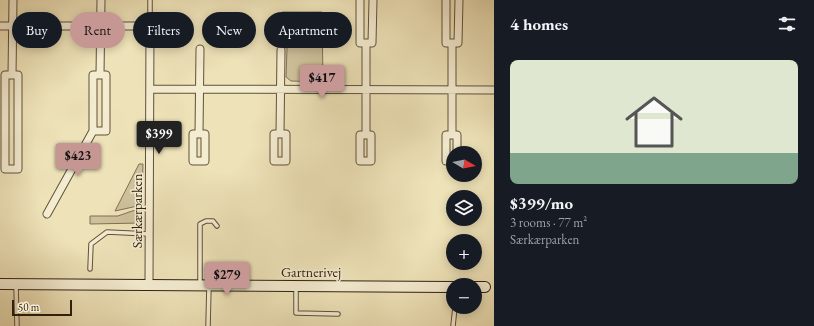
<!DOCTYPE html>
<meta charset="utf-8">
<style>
:root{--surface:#171b24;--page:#20242c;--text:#f1f3f6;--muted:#9ea1a6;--line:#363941;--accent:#c59692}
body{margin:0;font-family:"EB Garamond",serif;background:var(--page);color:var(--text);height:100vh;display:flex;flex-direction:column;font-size:15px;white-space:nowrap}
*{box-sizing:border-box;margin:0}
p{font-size:13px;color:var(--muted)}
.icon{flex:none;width:22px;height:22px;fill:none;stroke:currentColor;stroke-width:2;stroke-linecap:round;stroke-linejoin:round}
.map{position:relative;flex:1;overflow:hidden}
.panel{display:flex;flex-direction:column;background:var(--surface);width:320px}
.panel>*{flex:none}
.hud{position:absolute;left:12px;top:12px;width:380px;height:36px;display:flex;gap:8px}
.needle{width:26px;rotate:100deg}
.fabs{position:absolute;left:446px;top:146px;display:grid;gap:8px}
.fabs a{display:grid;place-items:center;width:36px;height:36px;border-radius:50%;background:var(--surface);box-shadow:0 2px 10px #0003;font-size:20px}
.scale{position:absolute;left:12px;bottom:10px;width:60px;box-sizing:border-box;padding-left:4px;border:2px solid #30210f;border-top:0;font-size:11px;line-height:14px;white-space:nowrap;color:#30210f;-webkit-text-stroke:3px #f4ecd1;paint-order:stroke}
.price{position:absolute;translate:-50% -34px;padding:0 9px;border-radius:4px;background:var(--accent);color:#111;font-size:13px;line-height:26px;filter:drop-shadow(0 1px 2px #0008)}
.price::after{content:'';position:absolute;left:50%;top:24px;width:12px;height:9px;margin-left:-6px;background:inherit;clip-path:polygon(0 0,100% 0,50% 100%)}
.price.current{background:#222;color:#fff}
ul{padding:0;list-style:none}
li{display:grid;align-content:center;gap:8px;height:212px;padding:0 16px}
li+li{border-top:1px solid var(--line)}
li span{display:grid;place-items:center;height:124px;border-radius:8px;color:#555}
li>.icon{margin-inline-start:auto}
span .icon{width:72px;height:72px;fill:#fffc;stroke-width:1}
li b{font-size:17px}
h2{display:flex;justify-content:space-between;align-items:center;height:48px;padding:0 16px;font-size:17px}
.chip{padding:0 14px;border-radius:18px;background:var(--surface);box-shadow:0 2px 10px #0003;font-size:14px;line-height:36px}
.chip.current{background:var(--accent);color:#111}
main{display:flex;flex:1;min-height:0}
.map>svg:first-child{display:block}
.green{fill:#cec19b;stroke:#7f7155}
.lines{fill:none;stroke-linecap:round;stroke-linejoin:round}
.lane-casing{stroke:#605139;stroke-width:5.5}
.street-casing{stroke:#605139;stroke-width:9}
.secondary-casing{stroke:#30210f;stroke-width:12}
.lane{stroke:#f4ecd1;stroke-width:3.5}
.street{stroke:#f4ecd1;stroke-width:7}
.secondary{stroke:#f4ecd1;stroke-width:10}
.labels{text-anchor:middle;stroke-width:3;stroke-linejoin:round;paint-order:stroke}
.street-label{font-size:14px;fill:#30210f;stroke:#f4ecd1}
</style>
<main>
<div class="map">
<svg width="494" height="326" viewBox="0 0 494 326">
<rect width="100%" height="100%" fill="#eee2b8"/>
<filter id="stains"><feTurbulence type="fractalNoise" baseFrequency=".005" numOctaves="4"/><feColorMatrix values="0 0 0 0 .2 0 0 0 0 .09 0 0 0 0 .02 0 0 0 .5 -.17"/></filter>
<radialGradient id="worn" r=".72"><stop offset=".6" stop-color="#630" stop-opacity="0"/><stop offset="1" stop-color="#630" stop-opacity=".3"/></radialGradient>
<!-- green -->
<path class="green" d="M282,12H322L323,82L291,81L286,77L287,48L282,47Z
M139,164H143L142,205L115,211Z
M142,209V223L90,224V216H118L132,211Z"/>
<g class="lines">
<defs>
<path id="lane" d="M150,0V26
M90,269L91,244L107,232L149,234
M200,284V224L206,221H213L217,226
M16,285L17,326
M296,287V313L338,314
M208,326L209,286
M453,326L455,307"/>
<path id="street" d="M360,0V43H372L373,0
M446,0V43H458L459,0
M0,26H150L149,285
M5,75H18V169H5Z
M12,75L13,0
M93,75H106V131H93Z
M100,75L101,0
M150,89L494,90
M199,134H205V161H193V134H199L200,49
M280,134H286V161H274V134H280L281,50
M366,135H371V161H360V135H366V43
M452,135V43
M453,161H446V135H457V153
M47,214L93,131"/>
<path id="secondary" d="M0,284L453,287
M475,287H485"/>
</defs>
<!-- lane casing -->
<use href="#lane" class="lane-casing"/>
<!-- street casing -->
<use href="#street" class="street-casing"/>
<!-- secondary casing -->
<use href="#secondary" class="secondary-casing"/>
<!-- lane -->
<use href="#lane" class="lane"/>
<!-- street -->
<use href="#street" class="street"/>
<!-- secondary -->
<use href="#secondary" class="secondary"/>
</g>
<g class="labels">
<!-- street labels -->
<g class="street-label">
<text transform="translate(137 211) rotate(-90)" y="5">Særkærparken</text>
<text x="311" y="277">Gartnerivej</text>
</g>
</g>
<rect width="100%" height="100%" filter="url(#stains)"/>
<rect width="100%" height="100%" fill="url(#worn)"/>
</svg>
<div class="fabs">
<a><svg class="needle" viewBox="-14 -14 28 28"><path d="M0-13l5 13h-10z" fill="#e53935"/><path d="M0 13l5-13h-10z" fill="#9ea1a6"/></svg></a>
<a><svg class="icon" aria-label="layers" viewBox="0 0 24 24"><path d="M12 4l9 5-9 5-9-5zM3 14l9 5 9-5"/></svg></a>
<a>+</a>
<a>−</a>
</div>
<div class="scale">50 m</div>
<b class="price" style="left:322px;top:99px">$417</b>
<b class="price current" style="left:159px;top:155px">$399</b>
<b class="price" style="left:78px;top:177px">$423</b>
<b class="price" style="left:227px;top:296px">$279</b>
<div class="hud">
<a class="chip">Buy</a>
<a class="chip current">Rent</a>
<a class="chip">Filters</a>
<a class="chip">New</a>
<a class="chip">Apartment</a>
</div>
</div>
<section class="panel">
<h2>4 homes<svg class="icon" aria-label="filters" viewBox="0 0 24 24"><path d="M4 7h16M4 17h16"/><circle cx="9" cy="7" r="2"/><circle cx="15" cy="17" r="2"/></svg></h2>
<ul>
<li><span style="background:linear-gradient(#dfe7d0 75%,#7fa58c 0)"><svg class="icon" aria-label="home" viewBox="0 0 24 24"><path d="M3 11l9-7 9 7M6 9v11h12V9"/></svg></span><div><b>$399/mo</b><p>3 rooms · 77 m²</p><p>Særkærparken</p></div></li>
</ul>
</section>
</main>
